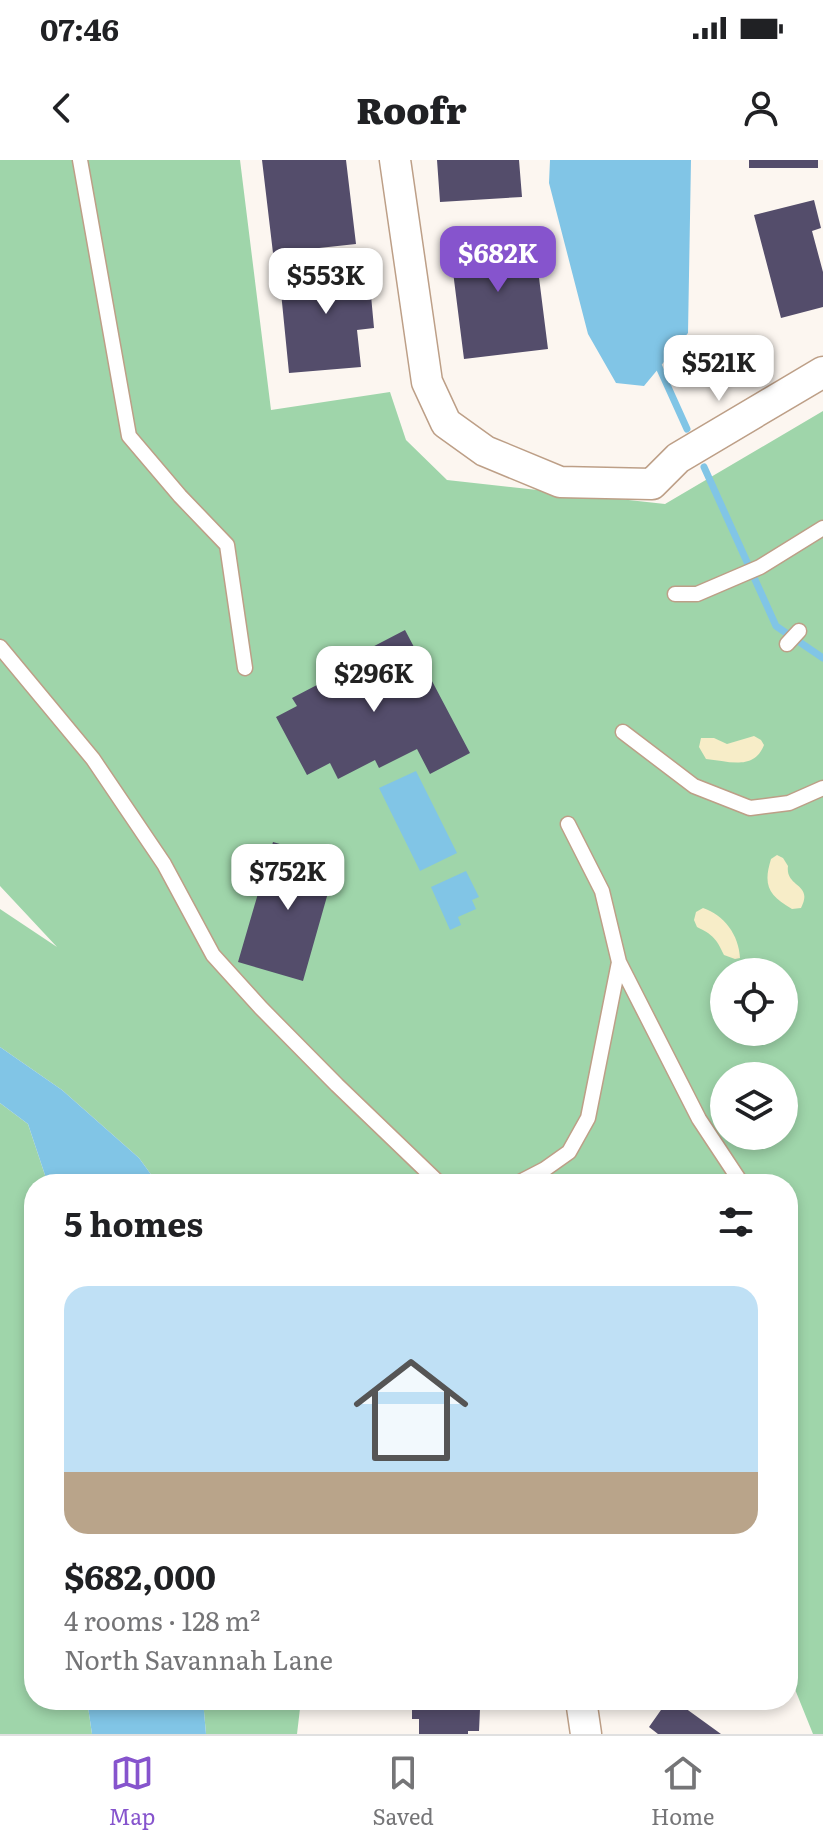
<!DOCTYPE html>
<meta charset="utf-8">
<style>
:root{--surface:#fff;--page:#f6f6f6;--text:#202124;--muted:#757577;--line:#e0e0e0;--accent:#8654cd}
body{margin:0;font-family:Literata,serif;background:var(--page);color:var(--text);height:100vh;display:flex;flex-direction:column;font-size:30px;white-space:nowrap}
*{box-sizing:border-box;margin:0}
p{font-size:26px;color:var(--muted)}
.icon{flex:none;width:44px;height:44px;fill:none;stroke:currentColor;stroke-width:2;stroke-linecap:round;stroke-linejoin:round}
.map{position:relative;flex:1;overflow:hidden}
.panel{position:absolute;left:24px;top:1014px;width:774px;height:536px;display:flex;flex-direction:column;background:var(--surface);border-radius:32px;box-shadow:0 4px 12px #0003}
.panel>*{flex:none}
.tools{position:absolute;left:710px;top:798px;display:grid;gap:16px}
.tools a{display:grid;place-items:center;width:88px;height:88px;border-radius:50%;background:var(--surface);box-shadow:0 4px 12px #0003;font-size:40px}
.price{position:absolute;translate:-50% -68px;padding:0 18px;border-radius:16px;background:#fff;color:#222;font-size:26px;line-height:52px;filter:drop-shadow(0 2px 4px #0008)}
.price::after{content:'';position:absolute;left:50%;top:48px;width:24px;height:18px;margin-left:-12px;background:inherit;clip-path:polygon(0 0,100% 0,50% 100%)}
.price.active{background:var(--accent);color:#fff}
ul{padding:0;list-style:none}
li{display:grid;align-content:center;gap:16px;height:424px;padding:0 40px}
li span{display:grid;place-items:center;height:248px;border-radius:24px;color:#555}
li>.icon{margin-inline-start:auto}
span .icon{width:144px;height:144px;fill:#fffc;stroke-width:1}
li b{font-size:34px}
h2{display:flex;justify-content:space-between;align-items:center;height:96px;padding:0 40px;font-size:34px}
.status{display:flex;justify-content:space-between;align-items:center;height:56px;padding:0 40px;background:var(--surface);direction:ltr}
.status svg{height:22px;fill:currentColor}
header{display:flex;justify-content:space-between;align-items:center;height:104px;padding:0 40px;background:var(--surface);font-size:36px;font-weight:800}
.tab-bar{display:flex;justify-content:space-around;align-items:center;height:112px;border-top:2px solid var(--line);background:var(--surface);font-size:22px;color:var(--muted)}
.tab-bar a{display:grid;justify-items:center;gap:4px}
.tab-bar .active{color:var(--accent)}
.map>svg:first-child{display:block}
.green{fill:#9fd5aa;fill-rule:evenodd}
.sand{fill:#f7edc8}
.water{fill:#81c5e6}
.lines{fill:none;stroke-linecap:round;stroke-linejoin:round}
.stream{stroke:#81c5e6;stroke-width:7}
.building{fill:#544d6b}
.service-casing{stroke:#bd9f87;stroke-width:17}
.minor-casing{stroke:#bd9f87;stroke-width:33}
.service{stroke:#fff;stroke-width:14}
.minor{stroke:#fff;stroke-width:30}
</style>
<div class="status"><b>07:46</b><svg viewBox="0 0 49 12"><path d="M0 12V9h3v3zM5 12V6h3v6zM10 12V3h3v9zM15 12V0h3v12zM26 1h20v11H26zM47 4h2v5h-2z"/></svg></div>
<header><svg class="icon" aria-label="back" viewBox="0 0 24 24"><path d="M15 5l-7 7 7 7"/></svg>Roofr<svg class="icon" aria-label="person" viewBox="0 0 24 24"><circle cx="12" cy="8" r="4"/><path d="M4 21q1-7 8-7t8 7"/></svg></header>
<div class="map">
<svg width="823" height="1574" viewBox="0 0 823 1574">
<rect width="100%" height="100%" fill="#fcf6f0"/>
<!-- green -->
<path class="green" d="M0,0H240L271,250L390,232L406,280L447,320L665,344L823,251V1574H813L788,1512V1024H158L139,998L62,930L0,887V749L57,787L0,726ZM724,812H784V872H724ZM724,916H784V976H724Z
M0,943L28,964L48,1024H34V1540H87L92,1574H0Z
M203,1540H301L297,1574H206Z"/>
<!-- sand -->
<path class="sand" d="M754,576L761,580L764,585C754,611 728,601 706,599L699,587L701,578H714L727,584Z
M777,695L783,698L788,706C785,728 814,723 801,748L792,749C768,735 763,725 771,699Z
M703,748C724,755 739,775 740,798L735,799L724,795C716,778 713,775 697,767L694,760L696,752Z"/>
<!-- water -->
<path class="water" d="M550,0H691L688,173L644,226L616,223L588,174L549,23Z
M416,611L457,693L420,711L379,628Z
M466,711L479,737L472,740L476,749L458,757L461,765L450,770L431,727Z
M0,887L62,930L139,998L158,1024H48L28,964L0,943Z
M87,1540H203L206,1574H92Z"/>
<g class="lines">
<!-- stream -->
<path class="stream" d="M659,207L687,269
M704,307L776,466L823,498"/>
</g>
<!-- building -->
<path class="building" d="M262,0H346L356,84L273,93Z
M437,0H519L522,37L440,42Z
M749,0H818V8H749Z
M814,40L821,68L812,71L823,112V147L781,158L754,55Z
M533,70L548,189L464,199L449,80Z
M368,103L374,168L357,170L361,207L289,213L279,112Z
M405,470L470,593L430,614L417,589L379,608L375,600L338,619L330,603L307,615L276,557L297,546L292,538L338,514L334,507Z
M273,682L337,701L303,821L238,802Z
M412,1540H469V1549H480L479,1571H468V1574H419V1559H412Z
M668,1540H674L721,1574H658L649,1567Z"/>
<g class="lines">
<defs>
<path id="service" d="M80,0L129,276L180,336L227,385L245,508
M675,434H697L760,407L823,368
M787,484L799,471
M0,487L93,599L164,704L213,795L261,848L337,925L440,1024
M623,572L694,626L750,648L789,643L823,628
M568,664L602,731L619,802L699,959L742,1024
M516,1024L545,1009L569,992L588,958L619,802"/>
<path id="minor" d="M395,0L427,222L446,263L485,291L560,322L652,324L678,298L823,212
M581,1540L586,1574"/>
</defs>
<!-- service casing -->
<use href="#service" class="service-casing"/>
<!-- minor casing -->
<use href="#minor" class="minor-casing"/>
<!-- service -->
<use href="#service" class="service"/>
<!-- minor -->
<use href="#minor" class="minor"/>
</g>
</svg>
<div class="tools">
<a><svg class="icon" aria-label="locate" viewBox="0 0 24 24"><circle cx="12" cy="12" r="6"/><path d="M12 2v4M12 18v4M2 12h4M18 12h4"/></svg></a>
<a><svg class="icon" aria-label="layers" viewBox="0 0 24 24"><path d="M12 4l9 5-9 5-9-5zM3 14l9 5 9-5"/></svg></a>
</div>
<b class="price active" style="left:498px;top:134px">$682K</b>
<b class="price" style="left:326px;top:156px">$553K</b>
<b class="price" style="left:719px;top:243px">$521K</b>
<b class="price" style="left:374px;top:554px">$296K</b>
<b class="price" style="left:288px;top:752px">$752K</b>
<section class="panel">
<h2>5 homes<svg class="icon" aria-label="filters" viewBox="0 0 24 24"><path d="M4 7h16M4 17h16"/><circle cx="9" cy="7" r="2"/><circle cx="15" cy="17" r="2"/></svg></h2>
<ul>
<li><span style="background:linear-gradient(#bfe0f5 75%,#b9a48a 0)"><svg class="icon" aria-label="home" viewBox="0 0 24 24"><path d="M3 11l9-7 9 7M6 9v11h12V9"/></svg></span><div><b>$682,000</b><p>4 rooms · 128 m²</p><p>North Savannah Lane</p></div></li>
</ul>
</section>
</div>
<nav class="tab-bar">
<a class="active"><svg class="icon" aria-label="map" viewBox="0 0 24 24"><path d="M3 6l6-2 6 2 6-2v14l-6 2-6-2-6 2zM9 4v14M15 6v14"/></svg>Map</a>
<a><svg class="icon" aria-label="saved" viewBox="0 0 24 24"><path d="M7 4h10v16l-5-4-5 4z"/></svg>Saved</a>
<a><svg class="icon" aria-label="home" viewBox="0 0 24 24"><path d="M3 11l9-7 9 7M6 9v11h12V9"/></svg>Home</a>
</nav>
